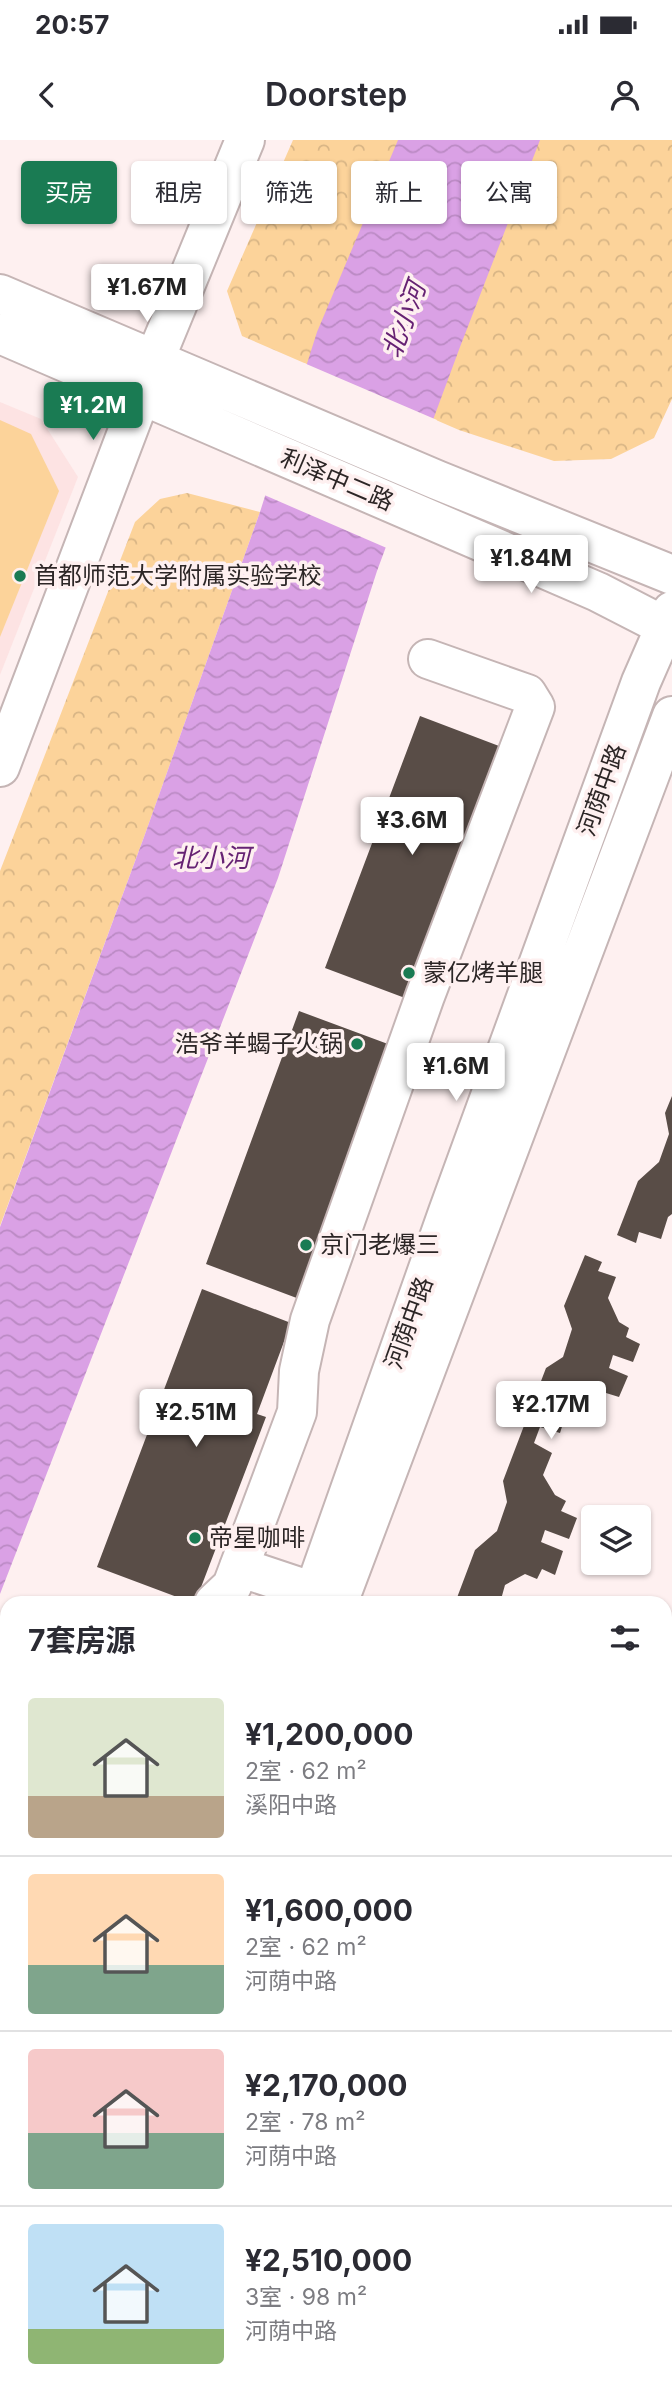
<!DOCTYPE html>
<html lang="zh">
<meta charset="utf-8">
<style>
:root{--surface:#fff;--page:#f7f7f7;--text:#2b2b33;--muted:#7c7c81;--line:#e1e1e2;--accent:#1a7b53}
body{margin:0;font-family:Inter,"Noto Sans SC",sans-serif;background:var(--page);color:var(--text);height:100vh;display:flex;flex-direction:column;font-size:26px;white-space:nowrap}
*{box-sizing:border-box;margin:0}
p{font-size:23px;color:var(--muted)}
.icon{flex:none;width:38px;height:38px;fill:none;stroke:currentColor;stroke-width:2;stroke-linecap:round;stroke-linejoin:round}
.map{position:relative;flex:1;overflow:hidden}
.sheet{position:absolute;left:0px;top:1456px;width:672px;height:800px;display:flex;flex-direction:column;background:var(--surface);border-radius:21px 21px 0 0;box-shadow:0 2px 5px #0004}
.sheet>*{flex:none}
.guide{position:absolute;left:21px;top:21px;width:630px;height:63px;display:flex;gap:14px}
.fabs{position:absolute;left:581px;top:1365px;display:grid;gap:14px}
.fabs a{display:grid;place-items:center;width:70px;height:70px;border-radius:7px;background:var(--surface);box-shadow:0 2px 5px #0004;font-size:35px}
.price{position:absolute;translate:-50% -60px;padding:0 16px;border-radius:7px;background:#fff;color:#222;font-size:23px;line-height:46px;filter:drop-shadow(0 2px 4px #0008)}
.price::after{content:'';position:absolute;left:50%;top:42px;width:21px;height:16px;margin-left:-10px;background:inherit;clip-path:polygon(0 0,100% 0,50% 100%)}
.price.selected{background:var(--accent);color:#fff}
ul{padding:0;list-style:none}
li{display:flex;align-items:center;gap:21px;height:175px;padding:0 28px}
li+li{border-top:2px solid var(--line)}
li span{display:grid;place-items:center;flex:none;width:196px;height:140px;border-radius:7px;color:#555}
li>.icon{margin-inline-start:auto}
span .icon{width:84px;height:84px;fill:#fffc;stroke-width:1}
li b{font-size:30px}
h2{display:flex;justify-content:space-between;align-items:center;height:84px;padding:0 28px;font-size:30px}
.tag{padding:0 24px;border-radius:7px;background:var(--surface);box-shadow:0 2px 5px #0004;font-size:24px;line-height:63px}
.tag.selected{background:var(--accent);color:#fff}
.status{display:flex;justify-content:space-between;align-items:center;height:49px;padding:0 35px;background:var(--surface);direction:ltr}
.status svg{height:19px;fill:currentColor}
header{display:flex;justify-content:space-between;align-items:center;height:91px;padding:0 28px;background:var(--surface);font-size:32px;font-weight:600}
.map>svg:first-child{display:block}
.built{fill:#fde3e3}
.grass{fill:#fcd39a}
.forest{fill:url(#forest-crowns)}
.water{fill:url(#water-waves)}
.pier{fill:#fef0f0}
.building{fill:#594d47}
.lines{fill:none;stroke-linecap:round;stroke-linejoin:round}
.minor-casing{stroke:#c5b5b5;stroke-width:42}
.minor{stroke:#fff;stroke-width:38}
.poi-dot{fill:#1a7b53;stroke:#fef0f0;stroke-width:2.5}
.labels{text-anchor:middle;stroke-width:7;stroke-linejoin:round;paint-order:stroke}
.street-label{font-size:24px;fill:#2c2626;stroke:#fef0f0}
.poi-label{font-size:24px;fill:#2c2626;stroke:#fef0f0;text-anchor:start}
.water-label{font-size:26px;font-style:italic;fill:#662273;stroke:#fef0f0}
</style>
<div class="status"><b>20:57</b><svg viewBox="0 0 49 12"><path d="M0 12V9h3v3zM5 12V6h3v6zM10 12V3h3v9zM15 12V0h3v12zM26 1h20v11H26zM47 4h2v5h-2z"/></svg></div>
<header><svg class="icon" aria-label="back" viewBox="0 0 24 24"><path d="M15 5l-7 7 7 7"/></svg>Doorstep<svg class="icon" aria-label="person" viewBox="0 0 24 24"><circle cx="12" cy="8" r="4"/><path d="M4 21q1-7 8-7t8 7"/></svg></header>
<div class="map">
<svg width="672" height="2255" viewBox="0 0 672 2255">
<defs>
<pattern id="forest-crowns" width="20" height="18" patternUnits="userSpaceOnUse" patternTransform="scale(1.75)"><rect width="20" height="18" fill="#fcd39a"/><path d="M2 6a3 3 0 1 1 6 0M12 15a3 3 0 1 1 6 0" fill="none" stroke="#d8b585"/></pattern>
<pattern id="water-waves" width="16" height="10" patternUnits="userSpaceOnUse" patternTransform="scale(1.75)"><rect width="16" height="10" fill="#daa1e5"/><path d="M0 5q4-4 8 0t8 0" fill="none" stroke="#bb8ac4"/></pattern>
</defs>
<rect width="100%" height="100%" fill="#fef0f0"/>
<!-- built -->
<path class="built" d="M0,262L41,279L78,337L0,535Z"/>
<!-- grass -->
<path class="grass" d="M0,280L31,294L59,351L0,497Z"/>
<!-- forest -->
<path class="forest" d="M293,0H672V259L654,298L611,319L554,321L459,290L242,196L227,151Z
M187,353L260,372L144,697L0,1086V731L135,382L160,359Z"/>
<!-- water -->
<path class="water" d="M398,0H540L460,207L377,431L278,738L0,1454V1087L144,697L260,372L317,192Z"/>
<!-- pier -->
<path class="pier" d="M304,223L437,280L389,409L262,354Z"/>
<!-- building -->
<path class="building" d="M420,576L499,606L405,858L325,828Z
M299,871L396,907L302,1160L206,1124Z
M672,956V1074L668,1077L661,1099L639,1092L636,1103L617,1095L638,1041L659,1022L669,994L665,973Z
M585,1115L602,1122L598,1131L616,1137L608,1158L619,1182L629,1188L626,1197L640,1204L633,1222L613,1215L609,1228L628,1236L619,1257L606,1253L603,1263L591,1258L567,1271L560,1293L540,1287L534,1303L552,1313L543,1335L555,1355L566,1361L561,1371L577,1378L569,1399L545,1390L541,1402L563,1411L555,1435L542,1429L537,1439L525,1434L505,1445L500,1463H484L477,1460L476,1463H455L475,1410L497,1391L507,1362L503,1341L546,1228L563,1217L572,1189L564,1166Z
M202,1149L291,1183L257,1274L266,1277L195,1463H193L97,1427Z
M668,1510L672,1511V1649L666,1663L672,1666L670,1728L665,1726V1520Z
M7,1644V1949L0,1946V1662Z"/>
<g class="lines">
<defs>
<path id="minor" d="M0,154L437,340L672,435
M0,194L598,452L672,490
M0,627L155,219L245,0
M239,1427L314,1452
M214,1463L232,1446L297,1272L299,1231L310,1180L425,856L535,567L527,554L428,519
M310,1463L448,1072L641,542L672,471
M338,1463L672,576
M0,2059L7,2041
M665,2059L672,2062
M0,2161L7,2165
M9,2255L12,2249
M50,2255L52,2249"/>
</defs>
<!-- minor casing -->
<use href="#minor" class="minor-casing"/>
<!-- minor -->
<use href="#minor" class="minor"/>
</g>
<!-- markers -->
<g class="poi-dot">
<circle cx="20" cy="436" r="7"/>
<circle cx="409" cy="833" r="7"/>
<circle cx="357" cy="904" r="7"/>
<circle cx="306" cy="1105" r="7"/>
<circle cx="195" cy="1398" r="7"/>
</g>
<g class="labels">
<!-- street labels -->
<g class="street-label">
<text transform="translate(337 340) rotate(23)" y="8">利泽中二路</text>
<text transform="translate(602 650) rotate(-70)" y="8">河荫中路</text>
<text transform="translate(409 1183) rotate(-70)" y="8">河荫中路</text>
</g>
<!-- poi labels -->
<g class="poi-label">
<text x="34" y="444">首都师范大学附属实验学校</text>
<text x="423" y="841">蒙亿烤羊腿</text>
<text x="343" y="912" text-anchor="end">浩爷羊蝎子火锅</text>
<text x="320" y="1113">京门老爆三</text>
<text x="209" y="1406">帝星咖啡</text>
</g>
<!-- water labels -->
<g class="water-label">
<text transform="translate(404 180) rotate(-70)" y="9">北小河</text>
<text x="211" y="727">北小河</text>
</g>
</g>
</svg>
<div class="fabs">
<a><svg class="icon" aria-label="layers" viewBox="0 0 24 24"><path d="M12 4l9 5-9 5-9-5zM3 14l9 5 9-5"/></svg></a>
</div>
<b class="price" style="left:147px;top:184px">¥1.67M</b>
<b class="price selected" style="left:93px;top:302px">¥1.2M</b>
<b class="price" style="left:531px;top:455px">¥1.84M</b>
<b class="price" style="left:412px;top:717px">¥3.6M</b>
<b class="price" style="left:456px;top:963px">¥1.6M</b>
<b class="price" style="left:551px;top:1301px">¥2.17M</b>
<b class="price" style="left:196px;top:1309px">¥2.51M</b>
<div class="guide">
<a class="tag selected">买房</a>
<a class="tag">租房</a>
<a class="tag">筛选</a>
<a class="tag">新上</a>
<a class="tag">公寓</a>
</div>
<section class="sheet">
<h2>7套房源<svg class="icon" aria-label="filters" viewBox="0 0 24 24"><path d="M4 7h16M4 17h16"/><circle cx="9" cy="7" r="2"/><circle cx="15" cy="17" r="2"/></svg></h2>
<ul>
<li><span style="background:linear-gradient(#dfe7d0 70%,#b9a48a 0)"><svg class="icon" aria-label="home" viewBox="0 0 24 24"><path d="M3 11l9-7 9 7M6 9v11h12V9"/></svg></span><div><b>¥1,200,000</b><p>2室 · 62 m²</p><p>溪阳中路</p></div></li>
<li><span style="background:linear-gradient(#ffd9b3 65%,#7fa58c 0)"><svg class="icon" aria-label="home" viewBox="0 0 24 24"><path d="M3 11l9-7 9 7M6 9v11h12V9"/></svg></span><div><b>¥1,600,000</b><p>2室 · 62 m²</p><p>河荫中路</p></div></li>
<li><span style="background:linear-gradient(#f6c9c9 60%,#7fa58c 0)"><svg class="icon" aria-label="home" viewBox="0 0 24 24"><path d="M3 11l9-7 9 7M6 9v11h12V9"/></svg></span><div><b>¥2,170,000</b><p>2室 · 78 m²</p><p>河荫中路</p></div></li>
<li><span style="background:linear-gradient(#bfe0f5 75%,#8fb573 0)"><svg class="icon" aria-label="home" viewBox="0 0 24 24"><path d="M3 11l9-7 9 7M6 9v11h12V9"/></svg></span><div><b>¥2,510,000</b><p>3室 · 98 m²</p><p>河荫中路</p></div></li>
</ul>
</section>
</div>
